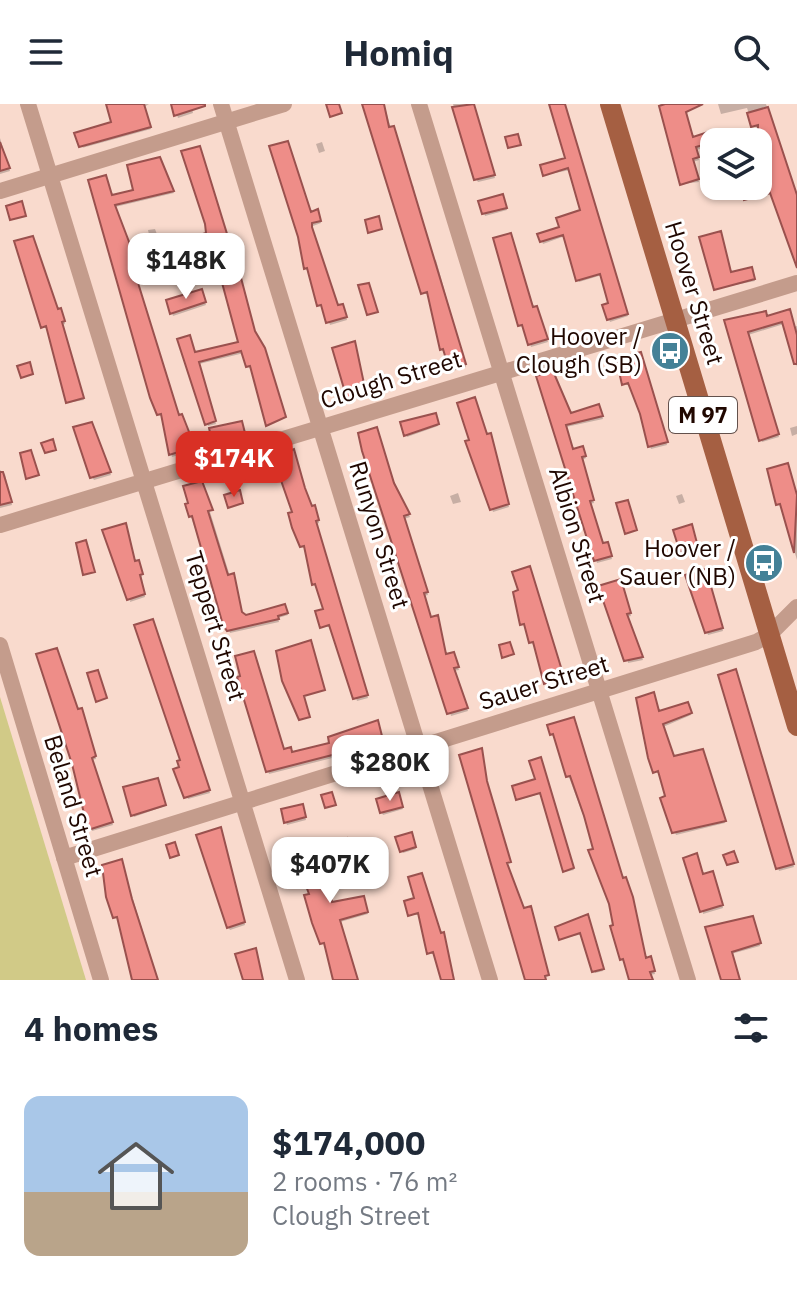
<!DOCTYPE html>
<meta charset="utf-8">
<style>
:root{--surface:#fff;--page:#f6f6f7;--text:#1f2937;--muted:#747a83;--accent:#d93025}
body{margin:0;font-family:"IBM Plex Sans",sans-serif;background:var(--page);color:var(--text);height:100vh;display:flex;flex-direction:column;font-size:30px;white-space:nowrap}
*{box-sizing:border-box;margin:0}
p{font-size:26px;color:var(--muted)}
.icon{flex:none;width:44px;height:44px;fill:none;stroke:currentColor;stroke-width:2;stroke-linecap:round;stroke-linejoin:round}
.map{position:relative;height:876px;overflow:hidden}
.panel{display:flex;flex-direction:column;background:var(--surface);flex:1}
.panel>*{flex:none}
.buttons{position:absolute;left:700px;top:24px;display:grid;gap:16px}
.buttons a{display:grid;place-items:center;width:72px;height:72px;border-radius:16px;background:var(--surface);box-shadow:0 2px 6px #0004;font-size:40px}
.price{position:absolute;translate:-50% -68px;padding:0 18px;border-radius:16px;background:#fff;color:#222;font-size:26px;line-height:52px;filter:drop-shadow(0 2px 4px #0008)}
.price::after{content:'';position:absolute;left:50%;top:48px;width:24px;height:18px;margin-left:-12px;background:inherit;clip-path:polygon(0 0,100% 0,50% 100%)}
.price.selected{background:var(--accent);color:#fff}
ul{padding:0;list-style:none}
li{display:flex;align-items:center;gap:24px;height:200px;padding:0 24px}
li span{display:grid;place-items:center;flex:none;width:224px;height:160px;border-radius:16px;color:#555}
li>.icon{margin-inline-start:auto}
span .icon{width:96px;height:96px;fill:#fffc;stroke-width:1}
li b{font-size:34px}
h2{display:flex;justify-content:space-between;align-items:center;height:96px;padding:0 24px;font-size:34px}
header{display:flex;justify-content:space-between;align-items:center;height:104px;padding:0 24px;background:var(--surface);font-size:36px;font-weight:700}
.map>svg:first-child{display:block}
.green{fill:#d1ca87}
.shadow{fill:#0003}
.building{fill:#ee8d88;stroke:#9a514e;stroke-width:2}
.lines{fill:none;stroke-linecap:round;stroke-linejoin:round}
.minor{stroke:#c49c8c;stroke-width:16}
.major{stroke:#a55f42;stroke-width:20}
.labels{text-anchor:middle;stroke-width:6;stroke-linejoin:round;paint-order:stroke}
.shield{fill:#fff;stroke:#63514c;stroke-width:2}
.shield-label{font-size:22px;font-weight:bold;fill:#200700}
.street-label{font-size:24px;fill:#200700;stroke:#fff}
.poi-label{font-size:24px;fill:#200700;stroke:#fff;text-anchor:end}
</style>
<header><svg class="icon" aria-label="menu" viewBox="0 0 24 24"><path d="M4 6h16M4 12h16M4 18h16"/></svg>Homiq<svg class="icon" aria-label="search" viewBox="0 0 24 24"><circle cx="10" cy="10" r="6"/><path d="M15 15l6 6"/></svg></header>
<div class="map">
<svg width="797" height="876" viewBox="0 0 797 876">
<rect width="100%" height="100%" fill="#f9dacd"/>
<!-- green -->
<path class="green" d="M0,593L86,876H0Z"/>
<!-- shadow -->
<path class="shadow" d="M108,0H149L144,3L151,25L82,44L114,19Z
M173,0H191L193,9L178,14Z
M365,0H384L407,80L413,81L426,139L431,155L436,156L466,263L453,267L442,245L430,190L422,189Z
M453,0H473L495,74L478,78L476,75Z
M551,0H564L628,212L610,218L605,203L611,201L602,171L579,178L565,132L543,140L540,131L561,124L583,108L570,66L545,71L567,55Z
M660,0H694L686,10L693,35L712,32L714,41L696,46L699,56L693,58L699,78L682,80Z
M718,0H766L797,95V157L773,90L746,95L753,82H758V24L753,22L747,4L721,10Z
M0,34L10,67L0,70Z
M322,38L325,47L319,49L316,40Z
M272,44L310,110H319L321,119L313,122V127L338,204L344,205L347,216L330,221L323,203L319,201Z
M159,55L174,89L115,103L178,314L182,315L195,346L172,353L163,312L159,310L111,93L135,87Z
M504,95L507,106L485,112L481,99Z
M155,125L158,133L150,135L148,126Z
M228,135L235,147L201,157L202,161L195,163L187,137Z
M17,139L62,209L65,220L62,221L84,296L67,299L49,225L42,223Z
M752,167L755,177L715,185L730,170Z
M202,190L206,201L173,212L172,209Z
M533,205L538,207L548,238L531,243L525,223L520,222Z
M789,208L794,223L797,222V263L784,220L748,231L779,333L762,338L726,218L767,214Z
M240,239L252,264L248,263L244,249L199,260L216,320L208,322L195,250Z
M355,242L366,292L351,297L349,294Z
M642,253L667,341L651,345L631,281L624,280Z
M552,269L571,311L600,305L603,315L566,323L573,347H584L586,354L582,356L594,399L590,400L603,442L608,443L612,455L597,459Z
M435,311L438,322L407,333L402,320Z
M797,322V330L792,332L790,324Z
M92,323L111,371L94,376L92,373Z
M487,332L492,334L509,403L493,408L472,337Z
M293,347L305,389L316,406L319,419L316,420L368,594L357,597L331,523H322L325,506L318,482L313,480L306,444L302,442L280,367L257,374L253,362Z
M788,364L797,403V456L770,366Z
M0,366L5,370L12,401L0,404Z
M202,382L242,511L246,514L286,505L288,511L278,514L279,518L230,529L229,526L187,401Z
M395,384L410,413L404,415L428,491L424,492L431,515L439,516L446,552L455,553L459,566L454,567L468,607L451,612L426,529Z
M458,389L461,398L453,400L450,392Z
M682,390L685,398L679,400L676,392Z
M692,425L698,445L683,450L682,447Z
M135,460L140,461L145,493L130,498Z
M530,467L564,576L547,581L536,540L533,541L527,522L522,520L521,487Z
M707,470L723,527L708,531L707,528Z
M622,480L631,512L627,513L643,556L628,559Z
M153,520L210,689L188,695L175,666L181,664L182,657L154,579Z
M737,570L794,763L779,767L720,572Z
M240,574L283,648L292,650L332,640L378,621L382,634L342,646L344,651L269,670Z
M689,602L691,611L663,623L673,654L703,649L725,719L676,731L662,695L668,694L661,668H655L659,609Z
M78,608L82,609L96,655L91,656L113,721L92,727Z
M550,622L646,856L652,857L655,870L650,871L652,876H631L603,775L598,773L591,748L596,746Z
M540,656L574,766L565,768L542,689L519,696L514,683L537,676Z
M157,676L165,702L134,713L125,684Z
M399,693L403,705L383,711L382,709Z
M303,704L306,716L287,721L286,718Z
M222,728L245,821L230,826L228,823Z
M413,733L416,745L403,749L402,747Z
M348,739L350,748L346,749L352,769L327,777L332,800L364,797L368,810L340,818L357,876H333L312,792L320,759L340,754Z
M122,760L158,876H134L119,815L115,813Z
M703,772H714L723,804L703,810Z
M417,796L444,833L454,876H441L435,850L429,849L420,811H410Z
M588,815L603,867L595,869L583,830L560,835Z
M753,817L760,842L731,850L740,876H723L708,825Z"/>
<!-- building -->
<path class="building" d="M106,0H144L151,23L79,43L74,29L111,18Z
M171,0H205V2L174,12Z
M326,0H339L342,9L330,13Z
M362,0H384L389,23L394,22L466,260L449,265L443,245L440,246L427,188L421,190Z
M474,0L495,71L474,76L452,3Z
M549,0H565L628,210L607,216L602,201L608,199L600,170L576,177L563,131L540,138L537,130L559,123L556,114L580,106L568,64L543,72L540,61L565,54Z
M665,0H703L686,8L693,33L711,27L714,38L696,43L699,53L693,55L699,75L680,81L659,2Z
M768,3L797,91V164L770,89L744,96L740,82H758V21L751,23L747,9Z
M518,30L521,41L508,44L505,33Z
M288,37L311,108L318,105L321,117L312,119V123L338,201L343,200L347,213L326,219L321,201L317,202L307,164L304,165L298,133L269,42Z
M0,38L10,64L0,67Z
M200,42L228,133L232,132L235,145L201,155L203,159L192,162L184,136L206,129L205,120L181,47Z
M160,53L174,87L115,101L131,143L139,182L179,311L182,310L195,343L169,351L161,310L157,311L150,294L88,76L106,71L112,91L133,86L127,61Z
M503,90L507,104L482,110L478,97Z
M22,97L26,112L10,116L6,102Z
M379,112L382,125L368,129L365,116Z
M721,127L731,168L752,163L755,175L714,186L699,133Z
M511,129L533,203L537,202L548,235L528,241L522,221L518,222L493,134Z
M33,132L58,205L61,204L65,217L62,218L84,294L66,299L46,222L41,224L14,137Z
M167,160L170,169L157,173L154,164Z
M240,170L255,227L265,244L286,313L266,322L250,262L246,263L241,247L199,258L216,317L205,321L177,235L190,231L195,248L238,238L221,175Z
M369,179L378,208L367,211L358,181Z
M202,185L206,198L170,210L166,196Z
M790,205L797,231V260H794L782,218L748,228L779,330L759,337L724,216L766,207L767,212Z
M355,237L366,289L347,295L332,244Z
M641,248L668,338L648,343L640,310L628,279L622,281L616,254Z
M30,258L33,270L21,274L17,262Z
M553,267L571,309L599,300L603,312L566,321L573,345L583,342L586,352L582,353L594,396L590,397L603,439L608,438L612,452L594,457L536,272Z
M475,293L487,330L491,329L509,400L490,406L465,337L469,336L457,299Z
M436,309L439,320L404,332L400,318Z
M242,317L245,329L212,337L209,324Z
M92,318L111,368L90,374L73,323Z
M377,323L394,379L410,410L404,412L428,488L424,489L431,513L438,511L446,550L454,548L459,563L454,564L468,604L447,610L362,347L358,329Z
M53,335L56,346L45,349L41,339Z
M294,345L305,384L312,402L315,401L319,416L316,417L368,591L353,595L329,521L320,524L315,507L323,505L315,480L312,481L304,442L300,443L292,424L288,409L292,408L277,365L253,372L250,361Z
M31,346L39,371L26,375L20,349Z
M788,359L797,391L794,449L780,400L776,401L767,365Z
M0,368H3L12,398L0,401Z
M202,377L213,406L208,407L228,471L234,469L242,508L246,511L285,500L288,509L278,512L279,515L227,527L223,521L192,412L189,413L185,400L188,399L183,382Z
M240,386L243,399L228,404L224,391Z
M628,396L637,426L625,430L616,399Z
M126,419L135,457L139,456L143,470L140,471L145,490L127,496L102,426Z
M692,420L698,443L680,448L673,426Z
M86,436L95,468L83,471L76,439Z
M530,462L564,573L544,580L533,538L529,539L524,520L520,521L513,488L518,486L512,468Z
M706,465L723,524L705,529L685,471Z
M621,475L631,509L627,510L643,553L624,557L598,482Z
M153,515L210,686L184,694L173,665L179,663L177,657L180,656L134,521Z
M311,536L325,586L304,592L310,613L299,616L282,577L276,547Z
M510,538L514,550L502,554L499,541Z
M57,544L78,605L82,604L96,652L92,654L113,718L88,726L72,660L36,550Z
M254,547L284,645L291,643L292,648L329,639L328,633L378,616L382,632L342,643L344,648L266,668L237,573L240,572L235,552Z
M736,565L794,760L776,765L718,571Z
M98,566L107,594L96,598L87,569Z
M654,588L659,607L688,598L692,609L663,620L674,652L703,645L726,717L672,729L660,694L665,692L658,667L653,669L648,654L636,594Z
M574,613L623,774L626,773L633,793L646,854L651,852L655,867L650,868L653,876H629L623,855L620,856L610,822L613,821L609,800L588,746L593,745L584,712L570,672L566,673L553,630L550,631L547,621Z
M482,644L487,677L511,758L507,759L524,804L531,802L549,871L545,872L546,876H525L459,651Z
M541,653L574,764L563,768L540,689L516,696L512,682L535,675L529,657Z
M158,674L166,701L131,712L123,683Z
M332,688L336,701L325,704L321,691Z
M399,688L403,703L380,709L376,695Z
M303,700L306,713L284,719L281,705Z
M221,723L245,818L227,824L196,731Z
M412,728L416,743L400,748L395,733Z
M347,734L350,746L346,747L352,766L327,774L332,798L364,792L368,808L340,816L358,876H333L324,839L320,840L312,819L304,791L309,790L292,744L314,737L321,757L338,752L334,737Z
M175,738L179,751L170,754L166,741Z
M734,747L738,758L727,761L723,751Z
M697,749L703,770L713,767L723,801L700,808L683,754Z
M122,755L132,795L158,876H132L117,813L113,814L106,793L102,761Z
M422,769L441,829L444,828L454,876H441L433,848L427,850L418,809L408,812L404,797L414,794L408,773Z
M588,810L604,865L592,868L580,829L559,836L555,823Z
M753,812L761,839L732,848L740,876H721L705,823Z
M256,844L263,876H243L235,850Z"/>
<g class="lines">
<!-- minor -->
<path class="minor" d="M28,0L297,876
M221,0L490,876
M419,0L688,876
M0,87L284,0
M0,421L797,179
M0,541L101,876
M64,754L756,538L769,531L797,503"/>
<!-- major -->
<path class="major" d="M610,0L797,622"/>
</g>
<!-- icons -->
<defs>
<symbol id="bus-disc" viewBox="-11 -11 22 22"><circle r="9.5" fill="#448197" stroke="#fff"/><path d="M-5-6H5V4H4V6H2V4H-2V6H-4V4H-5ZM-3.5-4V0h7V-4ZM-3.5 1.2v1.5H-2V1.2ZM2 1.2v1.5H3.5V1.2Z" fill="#fff"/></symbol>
</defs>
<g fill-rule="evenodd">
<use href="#bus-disc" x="648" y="225" width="44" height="44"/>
<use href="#bus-disc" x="742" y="437" width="44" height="44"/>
</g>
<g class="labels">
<!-- shield labels -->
<rect class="shield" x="669" y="293" width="68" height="36" rx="6"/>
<g class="shield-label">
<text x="703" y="319">M 97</text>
</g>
<!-- street labels -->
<g class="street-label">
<text transform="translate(694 189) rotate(73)" y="8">Hoover Street</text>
<text transform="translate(391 276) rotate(-17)" y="8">Clough Street</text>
<text transform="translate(379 431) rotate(73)" y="8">Runyon Street</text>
<text transform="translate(577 431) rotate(73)" y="8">Albion Street</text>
<text transform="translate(215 522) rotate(73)" y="8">Teppert Street</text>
<text transform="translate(544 579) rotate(-17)" y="8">Sauer Street</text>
<text transform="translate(73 702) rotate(73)" y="8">Beland Street</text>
</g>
<!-- poi labels -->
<g class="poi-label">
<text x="642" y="241">Hoover /<tspan x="642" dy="28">Clough (SB)</tspan></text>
<text x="736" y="453">Hoover /<tspan x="736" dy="28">Sauer (NB)</tspan></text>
</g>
</g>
</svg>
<div class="buttons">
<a><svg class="icon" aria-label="layers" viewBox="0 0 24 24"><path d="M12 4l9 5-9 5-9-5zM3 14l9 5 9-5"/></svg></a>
</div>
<b class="price" style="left:186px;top:197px">$148K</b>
<b class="price selected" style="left:234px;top:395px">$174K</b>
<b class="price" style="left:390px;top:699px">$280K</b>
<b class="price" style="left:330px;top:801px">$407K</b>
</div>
<section class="panel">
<h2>4 homes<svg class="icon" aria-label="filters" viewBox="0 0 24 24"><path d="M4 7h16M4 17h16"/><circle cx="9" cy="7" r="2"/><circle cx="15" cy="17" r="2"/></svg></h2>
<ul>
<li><span style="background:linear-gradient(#a9c7e8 60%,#b9a48a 0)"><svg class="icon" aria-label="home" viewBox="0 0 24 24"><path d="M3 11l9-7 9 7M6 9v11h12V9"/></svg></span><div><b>$174,000</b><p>2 rooms · 76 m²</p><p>Clough Street</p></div></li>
</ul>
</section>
